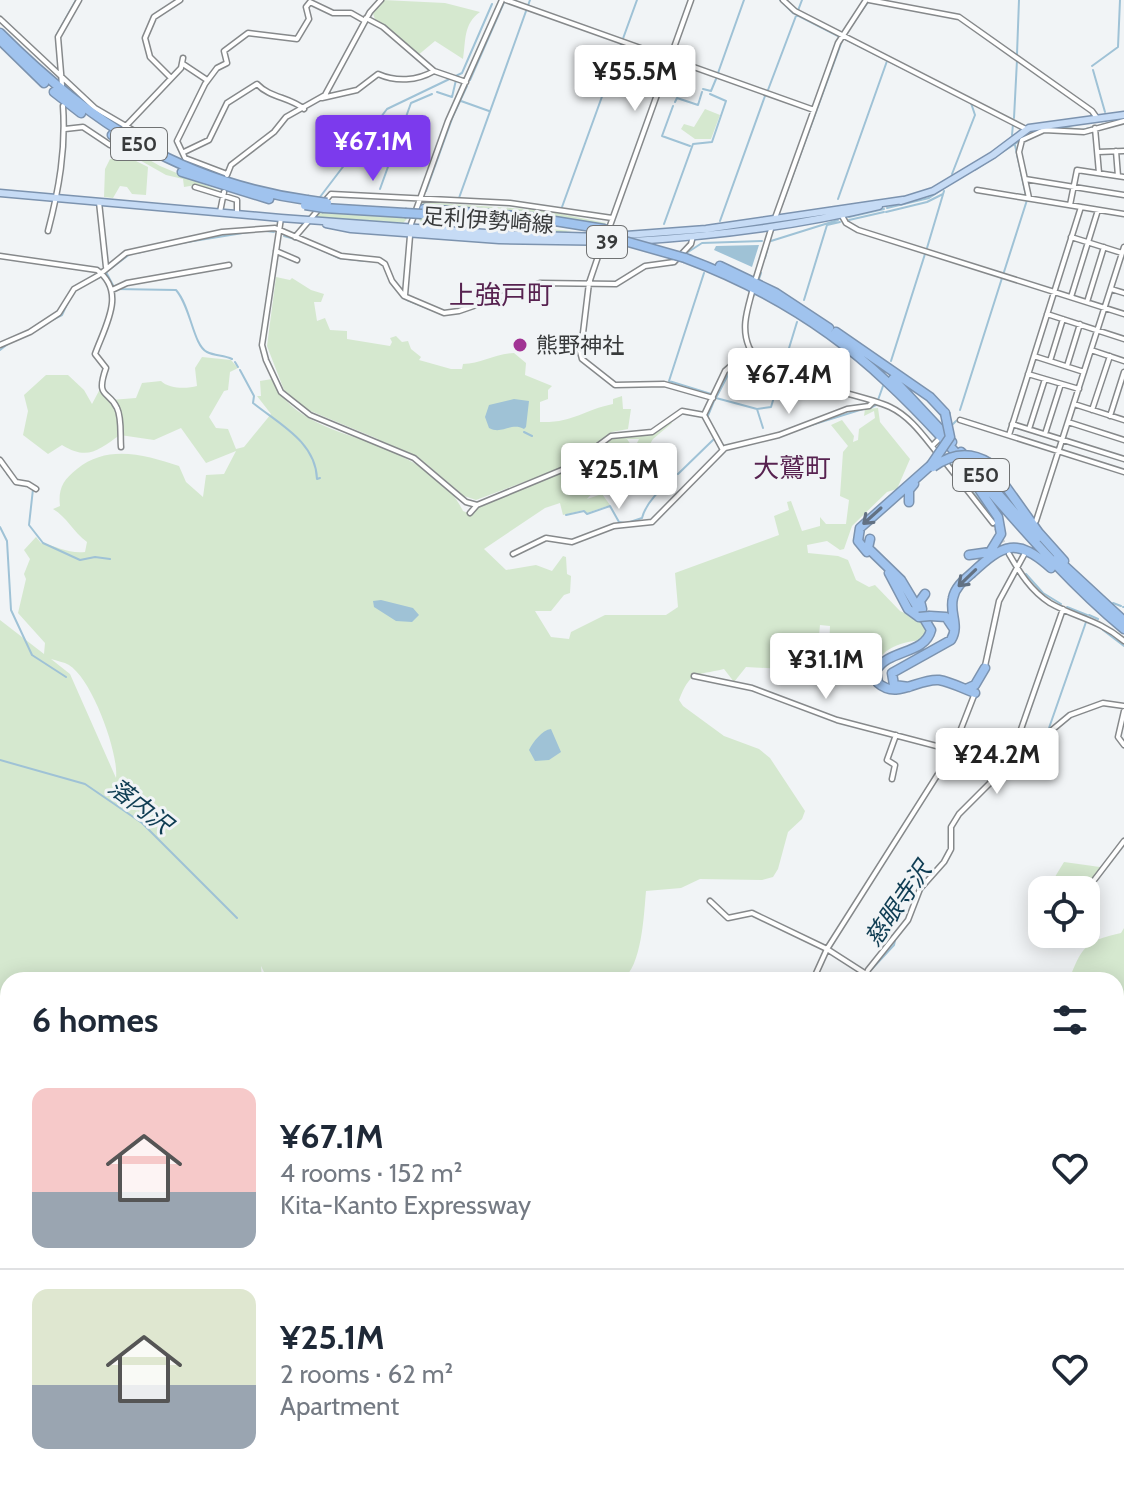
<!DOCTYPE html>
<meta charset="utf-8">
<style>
:root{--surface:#fff;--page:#f6f6f7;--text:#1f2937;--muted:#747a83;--line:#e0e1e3;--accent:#7c3aed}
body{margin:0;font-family:Cabin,"Noto Sans JP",sans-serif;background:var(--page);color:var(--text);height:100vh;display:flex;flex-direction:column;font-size:30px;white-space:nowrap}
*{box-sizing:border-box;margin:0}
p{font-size:26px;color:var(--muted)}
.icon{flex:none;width:44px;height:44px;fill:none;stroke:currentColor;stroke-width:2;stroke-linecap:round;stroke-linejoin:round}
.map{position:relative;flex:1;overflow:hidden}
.sheet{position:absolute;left:0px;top:972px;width:1124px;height:514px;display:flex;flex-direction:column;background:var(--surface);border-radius:24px 24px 0 0;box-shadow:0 4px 20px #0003}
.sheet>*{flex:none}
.controls{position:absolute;left:1028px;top:876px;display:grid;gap:16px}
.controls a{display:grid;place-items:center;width:72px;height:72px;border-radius:16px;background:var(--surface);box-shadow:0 4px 20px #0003;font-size:40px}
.price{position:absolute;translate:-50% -68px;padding:0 18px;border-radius:8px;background:#fff;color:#222;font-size:26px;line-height:52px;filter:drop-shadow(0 2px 4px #0008)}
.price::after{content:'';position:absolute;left:50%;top:48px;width:24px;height:18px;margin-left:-12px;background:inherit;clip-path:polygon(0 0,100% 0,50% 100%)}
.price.on{background:var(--accent);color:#fff}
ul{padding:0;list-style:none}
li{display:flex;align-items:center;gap:24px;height:200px;padding:0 32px}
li+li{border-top:2px solid var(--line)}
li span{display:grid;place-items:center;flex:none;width:224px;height:160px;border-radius:16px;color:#555}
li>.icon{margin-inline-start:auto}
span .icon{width:96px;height:96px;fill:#fffc;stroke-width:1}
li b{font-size:34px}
h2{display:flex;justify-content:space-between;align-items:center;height:96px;padding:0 32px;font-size:34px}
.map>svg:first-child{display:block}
.green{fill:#d5e8cf;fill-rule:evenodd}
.water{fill:#9fc2d6}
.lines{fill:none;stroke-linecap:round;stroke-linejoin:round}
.stream{stroke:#9fc2d6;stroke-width:2}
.minor-tunnel{stroke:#cccfd1;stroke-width:4;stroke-dasharray:4 2;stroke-linecap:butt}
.minor-casing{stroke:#86898b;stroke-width:7}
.major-casing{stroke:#7c93af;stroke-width:9}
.highway-casing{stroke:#7c93af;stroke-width:11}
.minor{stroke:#fff;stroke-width:4}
.major{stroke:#c6dbf5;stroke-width:6}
.highway{stroke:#a0c3ee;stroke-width:8}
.highway-bridge-casing{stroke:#7c93af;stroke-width:11;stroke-linecap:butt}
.highway-bridge{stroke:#a0c3ee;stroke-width:8}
.oneway{stroke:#627183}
.poi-dot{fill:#a13494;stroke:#f1f4f6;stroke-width:3}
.labels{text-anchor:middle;stroke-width:6;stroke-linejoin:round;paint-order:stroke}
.shield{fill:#f1f4f6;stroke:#707273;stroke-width:2}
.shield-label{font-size:20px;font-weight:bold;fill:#383a3b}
.street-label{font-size:22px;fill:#383a3b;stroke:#f1f4f6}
.poi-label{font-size:22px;fill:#383a3b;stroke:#f1f4f6;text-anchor:start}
.water-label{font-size:24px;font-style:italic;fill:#0f3d53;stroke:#f1f4f6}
.quarter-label{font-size:26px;fill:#572250;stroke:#f1f4f6}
</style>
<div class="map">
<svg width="1124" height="1485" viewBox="0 0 1124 1485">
<rect width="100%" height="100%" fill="#f1f4f6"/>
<!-- green -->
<path class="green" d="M383,0L445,3L480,12C463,24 466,41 463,59L435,41L417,56L376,22L372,11Z
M705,109L720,115L711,139H695L681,129L684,124L694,127Z
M114,140L160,166L222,192L196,185L184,187L183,179L166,175L136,158L114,157Z
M110,159L134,160L148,167L146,195L132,194L127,187L120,186L113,198L104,197L105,169Z
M424,202L541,210L606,223L603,226L542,215L421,205Z
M321,211L406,217L408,218L403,223L312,217Z
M417,217L572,231C554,234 516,236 501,225L494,227L421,222Z
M276,277L290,280L292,278L311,290L324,294L321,302H314L317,321L325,318L330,330L347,331V339L390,346L392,342L390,338L396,336L402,342L408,341L411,349L421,357L419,360L451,369H462L463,364C481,364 494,354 514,353L526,363L525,375L552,386L548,390V399L540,402V422C574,423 583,410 613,404V399L622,396L623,409H631L628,429L612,432L562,468L476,500L464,496L417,456L379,440L378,445C410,459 449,480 463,511L468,513L481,504L568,470L613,436L645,434L669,420L672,423L653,439L644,454L637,443L639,439H627L631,445L627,451L639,472L622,487L610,481L621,473L609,444L594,455L601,469L584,477L594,491L587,499L602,494L610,505L587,513L584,510L563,515L560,503L545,508L484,549L506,570L536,565L552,571L563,556L566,557L567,574L571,576L570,593L564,595L551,611H535L551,637L569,639L571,632L605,615H666L678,607L675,573L779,535L774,516L789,510L787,502L791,501L802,531L820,526V517L826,524H846L849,500L840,496L843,452L848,446L831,425L842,420L854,436L853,442L858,440L859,429L875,418L874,411L864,416L865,409L878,408L880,422L910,459L897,489L887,492L852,526L844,549L840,550L827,541L807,545L808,553L838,556L848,560L856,580L869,587L875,585L900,611L926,623L927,635L923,640C898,642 875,650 872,678L849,675L839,668L828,673L830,626L820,625L817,655L806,650L801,653L798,667L785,669L746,667L734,682L724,669C695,676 691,670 679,700L683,706L724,736L759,749L770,758L805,811L802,819L788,832L778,869L773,877L762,880L700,879L681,888L646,891C644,913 642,967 622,980H268L261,966L262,980H8V1348L0,1326V620L44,654L45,643L18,613L26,579L24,574L30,559L24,550L36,537L41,543C56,546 69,554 85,552L87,542C73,532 67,517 53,509L60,506C58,489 63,480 77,469C108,444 145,455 179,466L186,482L203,497L206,475L224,474L236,451L206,463L181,428L154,440L120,435C98,450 88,461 62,445L48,454L23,435L28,411L24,395L46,375H68L84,390L92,404L100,389L111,400L136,398L142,383L161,381C169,389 187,389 197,386L195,368L202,357L231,360L238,368L230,372L228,390L224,391L209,417L216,428L228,429L236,449L244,447L271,414L257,396H261L260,381L272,379C288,419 339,432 376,444L378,439L308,410L284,390L267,346ZM51,659C57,661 64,662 69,665C92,679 119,753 116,778L70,674Z
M1064,862L1100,867L1101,869L1083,890H1055L1050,885Z
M1124,928V1005L1116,1018V980H1069C1082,947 1085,941 1121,933Z
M1116,1350L1124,1356V1485H73L72,1479L1116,1478Z"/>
<!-- water -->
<path class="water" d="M759,245L752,267L714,250L716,246Z
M514,399L529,401L526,427L524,429C511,422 502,435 489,428L485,417L489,405Z
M381,600L413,608L419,615L412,622L396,621L374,607L373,601Z
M551,729L561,752L549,760L535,761L529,750C533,742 542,730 551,729Z"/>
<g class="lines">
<!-- stream -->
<path class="stream" d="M780,0L793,13L838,36
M853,23L868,2
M1017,54L1019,0
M58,62L56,36L76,0
M1092,66L1118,47L1120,0
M1093,70L1105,112
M718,73L744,0
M470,80L505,0
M703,89L711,91L716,79
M768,90L802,0
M437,92L452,97L456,80
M461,101L489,111
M675,102L677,98L698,105L702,92
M673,106L662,136L690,146
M1014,118L1017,60
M1058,127L1082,130L1124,119
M1012,135L1013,124
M975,170L1036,130
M952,174L975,115L971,103
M380,189L411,103L432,94
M426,191L453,116L467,86
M320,197L387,109L462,73L492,4
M459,198L530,0
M838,199L887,61
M782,205L843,38L944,89
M562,207L637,0
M887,208L929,198L949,185
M886,212L927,202L943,194
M849,217L884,209
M849,220L884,212
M720,221L765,96
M664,224L693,144L712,142L726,101L710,94
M266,231L274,232
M284,236L298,240
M771,241L838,220
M175,244L255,231
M311,245L339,258L365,261
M927,248L944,191
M137,253L161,247
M685,254L702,243L762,241
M765,258L768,247
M661,265H672L681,258
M110,269L130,254
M106,272L115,289L176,290C191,307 193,345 207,352C215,356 224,355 232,359
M1004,272L1027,200L1015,145
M704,273L669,381L711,394
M759,279L761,273
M90,282L102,276
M393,286L407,300L442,314
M520,292L549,285
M753,297L754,294
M804,300L827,225L840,222
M52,320L62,315L68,302
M22,337L44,325
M0,350L9,343
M891,361L925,254
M235,362L238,367
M240,370L254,396L253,403C279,424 316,442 317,479L320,478
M717,396L731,369
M716,398L757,409L763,428
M878,400L883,386
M870,408L876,405
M757,409L771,407L797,322
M960,410L1002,278
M707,418L714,401
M964,419L1007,433
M808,426L863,409
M951,426L956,421
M524,432L532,436
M949,462L995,520
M7,474L16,483
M678,474L714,439
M33,489L29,525L43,543L80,560L95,557L110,559
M566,515L584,511L587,514L610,506L619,522L624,523
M630,522L642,518C646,502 662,488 676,475
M0,527L7,541L11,610L32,655L66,677
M1026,574L1043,593L1061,604
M1113,603L1121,606
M1067,607L1087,615
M1123,607H1124
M1089,615L1098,619
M1103,630L1124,646
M1049,728L1086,622
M1036,748L1047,737
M0,760L85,784L142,823L237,918
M1009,768L1032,751
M920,893L950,854
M908,923L915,907
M871,970L894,945L896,936
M867,980L869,973
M1116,1187L1124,1172
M0,1451L8,1439"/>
<!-- minor-tunnel -->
<path class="minor-tunnel" d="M502,225L509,208
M993,523L1007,549"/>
<defs>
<path id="minor" d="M506,0L814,110
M783,0L795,11L1026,129
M869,0L959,17L1092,111L1097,118
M366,18L383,27L434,71L466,82
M0,19L95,108L155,143
M183,64L207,80
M171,78L150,57L145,38L154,17L180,0
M62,85L58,37L79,0
M322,98L357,90L378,74C396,82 417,81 434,71
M124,128L181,68L183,58
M1095,128L1099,173
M65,129L83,127L110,145
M1116,151L1118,176
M184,152L209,140L227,103L257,84C270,98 290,97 304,109
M1098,152L1124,151
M227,174L185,158L177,141L205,84L217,68L227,63L224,51L248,33L297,39L309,19L306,7L310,2L333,13H351L365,21
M227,175L231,165L274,132L286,117L325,95L370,12L381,0
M1025,179L1124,195
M195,187L237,200V213
M977,190L1124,214
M1029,198L1019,152L1022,140L1044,130L1084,132L1124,121
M99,202L106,267
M324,202L331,194L510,203L612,218
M1070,205L1077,170L1124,177
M220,212L224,192
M842,216L846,223L858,230L1124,314
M281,218L262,345L266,360L281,392L310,415L414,458L466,502L477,505L569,467L611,436L652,432L682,411L704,415
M775,218L838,43L866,0
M48,231C59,189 66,149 63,106
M499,234L502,225
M607,234L691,0
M295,237L319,209
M1071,237L1122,253
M603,242L589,283L583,333L578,344L582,359L615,385L664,384L713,398
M276,251L297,260
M0,256L97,270C127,292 105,326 95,354L106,368C95,399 109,390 117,408C122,418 120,436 121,447
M756,278L772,226
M1111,289L1124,293
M112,290L127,283L229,265
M752,292C747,311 741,328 749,347C765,382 856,391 890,407C911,417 924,437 939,455
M405,295L411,224L448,121L502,0
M1071,297L1098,210
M1087,302L1104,247
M1047,314L1124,339
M0,345L30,332L59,313L74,289L99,275L126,253L222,232L275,228L341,256L379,260L385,264L392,281L404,296L444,313L459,311L540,283L616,284L645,266L674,262L691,244L693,236
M1091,350L1124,361
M1034,356L1084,372
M1050,361L1063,319
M1067,366L1080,324
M1028,374L1079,389
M1074,404L1124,420
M1092,410L1110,356
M704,415L725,371L749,350
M704,415L723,450
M1110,416L1124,372
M960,420L1124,472
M1068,422L1124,440
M1012,424L1124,459
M1029,429L1045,379
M1045,434L1061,384
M1009,435L1081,207
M932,446L938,440
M0,460L16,482L28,484L36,489
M945,462L993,523
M470,513L477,505
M1036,521L1124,247
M513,554L546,538L572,542L614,526L652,522L725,448L779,435L847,409L869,406L874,401
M1009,554C1020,573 1031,591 1050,603C1076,618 1098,619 1124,641
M985,666L999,601L1025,553
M694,676L752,688L837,720L1009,765
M1124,711L1118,737L1124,745
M1014,761L1012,755L1063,609
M892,779L895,765L887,760L896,735
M1095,879L1124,841
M710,901L728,918L752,913L827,949L866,974
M813,980L827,949L952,752L975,693
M864,980L868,970L908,920L920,889L944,862L951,849V827L959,814L998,775L1070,715L1103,703L1124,706
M1116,1108L1124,1100
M55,1478L56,1485"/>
<path id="major" d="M0,193L281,218L499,234L602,237
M901,201L933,191L993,155L1029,128L1124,115
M326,224L351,229L499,240L622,242
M613,236L706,229L903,200
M633,241C715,236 798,226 879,206"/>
<path id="highway" d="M0,33C89,122 180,182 307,200
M0,40L44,83
M54,92L81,113
M112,135L145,154
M182,172L269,199
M324,208L405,213
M424,209L530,217L604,229
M685,258C760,286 829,327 887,382C971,460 1035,555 1124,629
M720,266L776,293L829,328
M836,332L930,397L945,413
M893,379L952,442
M961,452L1037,538
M989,463L1039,533L1064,561
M909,502V490L914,484
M870,539L868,548L901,580L931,630C925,655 887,649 876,671L878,683C897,700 918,678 939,680C951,682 964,689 975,693
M867,552L858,541L860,528L931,465
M969,555L990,552L1001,534L998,517L977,486
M1057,559L1124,621
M889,573L908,609L919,617
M922,609L920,601L925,594
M930,616L946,617L954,629
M909,687L894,685L892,673L951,640C960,625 949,613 953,598C955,587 964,580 972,573C1003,544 1017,537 1051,568
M966,689L975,685L985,668"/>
</defs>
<!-- minor casing -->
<use href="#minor" class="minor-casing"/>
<!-- major casing -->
<use href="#major" class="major-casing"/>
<!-- highway casing -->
<use href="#highway" class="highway-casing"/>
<!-- minor -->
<use href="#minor" class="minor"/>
<!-- major -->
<use href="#major" class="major"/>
<!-- highway -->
<use href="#highway" class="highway"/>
<defs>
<path id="highway-bridge" d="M307,200L327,203
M305,205L324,208
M405,213L422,214
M593,232L685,258
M931,465L950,437L945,413
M933,467C951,454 970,451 989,463
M919,617L930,616"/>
</defs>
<!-- highway-bridge casing -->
<use href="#highway-bridge" class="highway-bridge-casing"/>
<!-- highway-bridge -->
<use href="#highway-bridge" class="highway-bridge"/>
</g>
<!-- one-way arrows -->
<defs><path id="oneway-shaft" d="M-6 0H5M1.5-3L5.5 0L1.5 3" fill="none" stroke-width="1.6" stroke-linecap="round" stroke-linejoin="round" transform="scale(2)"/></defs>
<g class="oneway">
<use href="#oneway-shaft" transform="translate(872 516) rotate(138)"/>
<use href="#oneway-shaft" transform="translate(967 578) rotate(136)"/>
</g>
<!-- markers -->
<circle class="poi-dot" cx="520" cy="345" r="8"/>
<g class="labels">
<!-- shield labels -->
<g class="shield">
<rect x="111" y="128" width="56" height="32" rx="6"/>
<rect x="587" y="226" width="40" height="32" rx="6"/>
<rect x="953" y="459" width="56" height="32" rx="6"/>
</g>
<g class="shield-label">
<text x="139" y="151">E50</text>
<text x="607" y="249">39</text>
<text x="981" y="482">E50</text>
</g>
<!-- street labels -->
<g class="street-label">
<text transform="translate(488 220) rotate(4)" y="8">足利伊勢崎線</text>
</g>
<!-- poi labels -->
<g class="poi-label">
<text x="536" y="353">熊野神社</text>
</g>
<!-- water labels -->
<g class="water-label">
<text transform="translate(140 806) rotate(38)" y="8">落内沢</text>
<text transform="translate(898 904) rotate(-55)" y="8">慈眼寺沢</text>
</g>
<!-- quarter labels -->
<g class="quarter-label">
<text x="501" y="304">上強戸町</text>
<text x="792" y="477">大鷲町</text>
</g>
</g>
</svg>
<div class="controls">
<a><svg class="icon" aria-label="locate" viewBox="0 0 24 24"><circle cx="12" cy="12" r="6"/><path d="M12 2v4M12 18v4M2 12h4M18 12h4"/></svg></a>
</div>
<b class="price" style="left:635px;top:113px">¥55.5M</b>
<b class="price on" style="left:373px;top:183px">¥67.1M</b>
<b class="price" style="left:789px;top:416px">¥67.4M</b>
<b class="price" style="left:619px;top:511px">¥25.1M</b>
<b class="price" style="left:826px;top:701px">¥31.1M</b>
<b class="price" style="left:997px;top:796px">¥24.2M</b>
<section class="sheet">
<h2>6 homes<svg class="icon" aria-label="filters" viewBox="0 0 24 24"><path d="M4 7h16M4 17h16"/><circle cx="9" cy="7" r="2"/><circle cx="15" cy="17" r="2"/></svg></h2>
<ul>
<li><span style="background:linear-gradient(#f6c9c9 65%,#9aa5b1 0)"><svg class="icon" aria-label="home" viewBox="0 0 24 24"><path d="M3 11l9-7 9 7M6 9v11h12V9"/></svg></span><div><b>¥67.1M</b><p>4 rooms · 152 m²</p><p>Kita-Kanto Expressway</p></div><svg class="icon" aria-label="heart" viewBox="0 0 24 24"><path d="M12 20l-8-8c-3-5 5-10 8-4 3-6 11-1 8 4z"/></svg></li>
<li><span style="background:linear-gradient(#dfe7d0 60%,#9aa5b1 0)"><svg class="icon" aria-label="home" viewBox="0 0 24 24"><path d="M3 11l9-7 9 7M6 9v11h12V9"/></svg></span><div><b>¥25.1M</b><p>2 rooms · 62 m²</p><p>Apartment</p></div><svg class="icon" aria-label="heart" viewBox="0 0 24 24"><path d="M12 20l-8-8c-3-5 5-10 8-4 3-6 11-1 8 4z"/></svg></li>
</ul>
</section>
</div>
